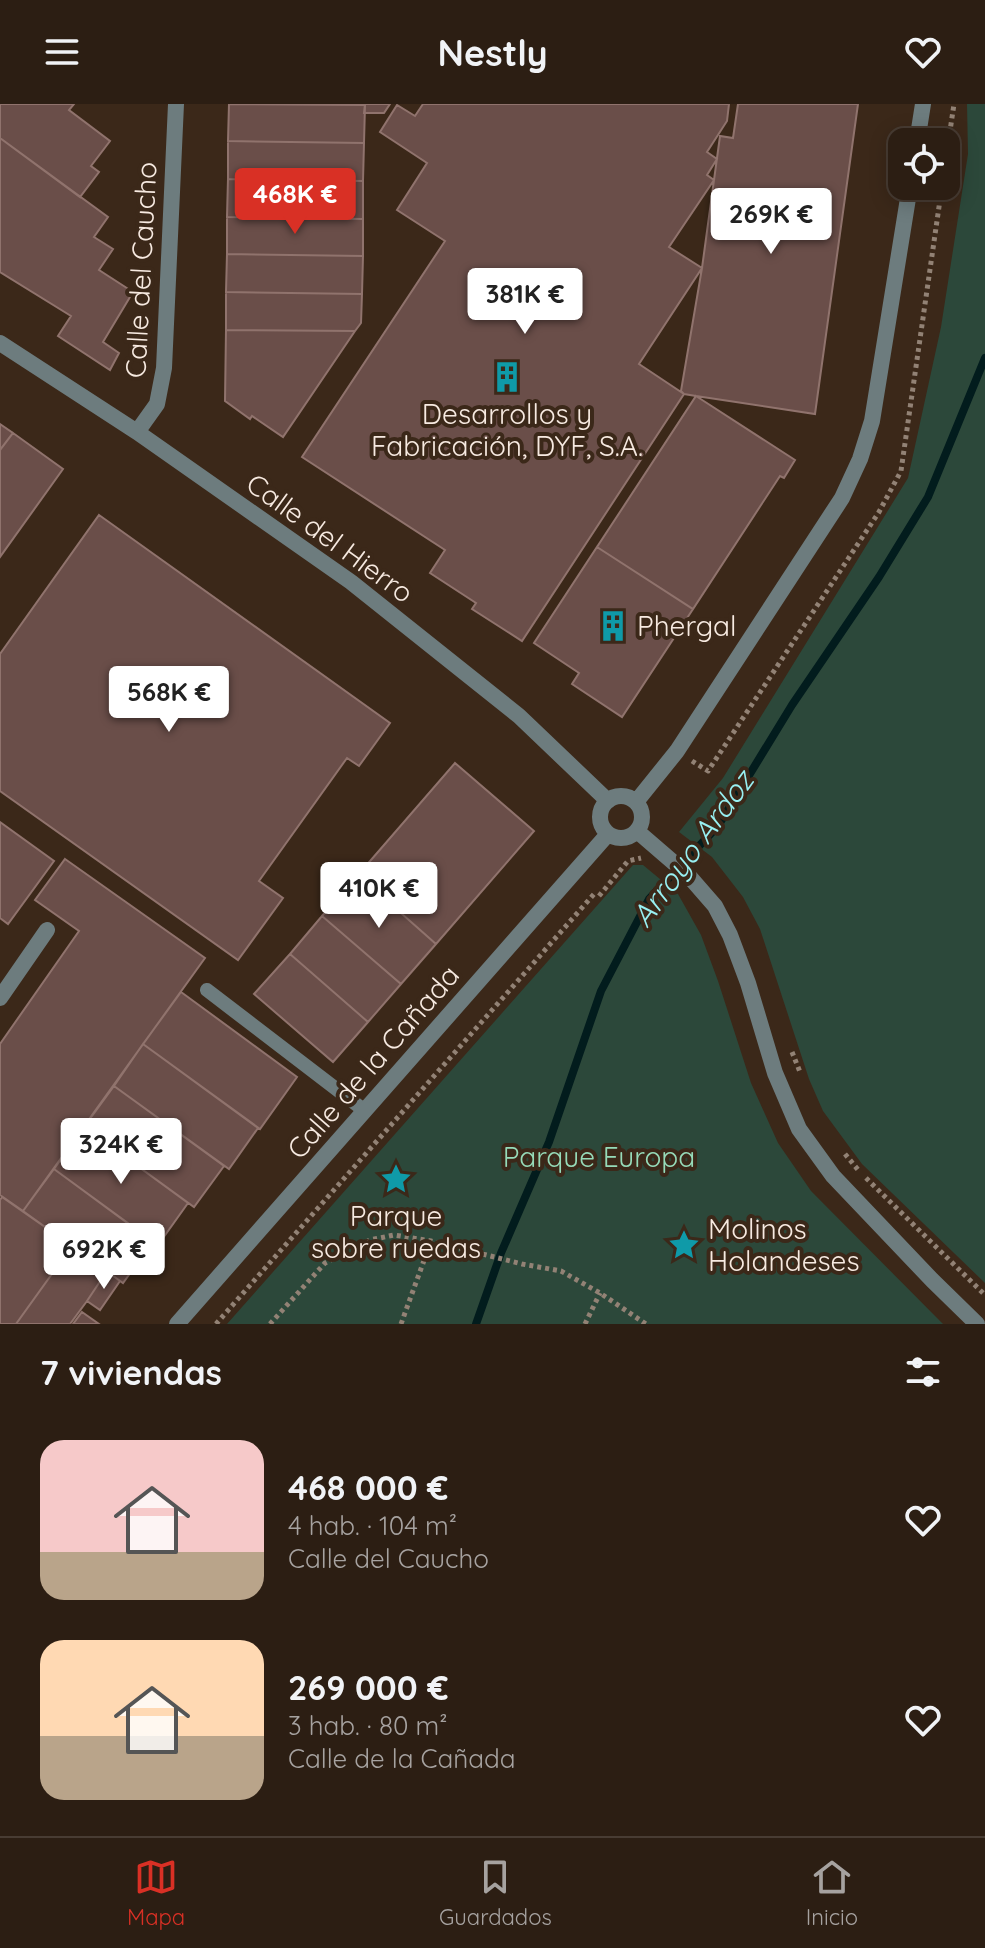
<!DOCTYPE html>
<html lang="es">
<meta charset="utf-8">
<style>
:root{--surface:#2c1e13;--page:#34271c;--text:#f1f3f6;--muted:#a6a2a0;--line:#483c33;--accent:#d93025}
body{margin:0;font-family:Quicksand,sans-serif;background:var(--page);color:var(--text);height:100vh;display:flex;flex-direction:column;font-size:30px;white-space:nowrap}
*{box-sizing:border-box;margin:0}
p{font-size:26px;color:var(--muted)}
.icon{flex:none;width:44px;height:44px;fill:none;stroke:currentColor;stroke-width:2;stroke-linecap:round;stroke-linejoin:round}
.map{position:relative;height:1220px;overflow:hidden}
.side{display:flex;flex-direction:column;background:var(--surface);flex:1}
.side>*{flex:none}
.fabs{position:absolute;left:888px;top:24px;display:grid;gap:16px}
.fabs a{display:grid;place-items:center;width:72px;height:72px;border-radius:16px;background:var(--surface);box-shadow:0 4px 20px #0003,0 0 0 2px var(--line);font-size:40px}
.price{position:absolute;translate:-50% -68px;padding:0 18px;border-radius:8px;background:#fff;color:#222;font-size:26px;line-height:52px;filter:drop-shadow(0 2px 4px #0008)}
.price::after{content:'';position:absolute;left:50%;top:48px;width:24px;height:18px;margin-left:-12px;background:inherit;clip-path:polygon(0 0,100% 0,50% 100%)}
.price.active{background:var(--accent);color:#fff}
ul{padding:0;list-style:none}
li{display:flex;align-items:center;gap:24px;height:200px;padding:0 40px}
li span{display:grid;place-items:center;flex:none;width:224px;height:160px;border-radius:24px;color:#555}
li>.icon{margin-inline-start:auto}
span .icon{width:96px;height:96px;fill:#fffc;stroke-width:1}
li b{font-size:34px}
h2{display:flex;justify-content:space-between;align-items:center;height:96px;padding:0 40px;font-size:34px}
header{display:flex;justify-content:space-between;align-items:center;height:104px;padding:0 40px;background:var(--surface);font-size:36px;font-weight:700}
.menu{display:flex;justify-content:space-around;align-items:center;height:112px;border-top:2px solid var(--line);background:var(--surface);font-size:22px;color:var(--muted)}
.menu a{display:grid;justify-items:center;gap:4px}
.menu .active{color:var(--accent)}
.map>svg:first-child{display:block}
.green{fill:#2c483a}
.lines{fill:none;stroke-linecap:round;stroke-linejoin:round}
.stream{stroke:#021c1d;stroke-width:8}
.building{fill:#6a4e49;stroke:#90736d;stroke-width:2}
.path{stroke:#928275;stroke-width:5;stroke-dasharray:4 4;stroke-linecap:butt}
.service{stroke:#6d7c7e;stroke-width:14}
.minor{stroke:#6d7c7e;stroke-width:16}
.labels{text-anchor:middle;stroke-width:8;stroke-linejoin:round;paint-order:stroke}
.street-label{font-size:28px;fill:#f7eae1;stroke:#3b2819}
.poi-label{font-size:28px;fill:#f7eae1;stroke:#3b2819}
.park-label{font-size:28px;fill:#96dbb9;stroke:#3b2819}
.water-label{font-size:30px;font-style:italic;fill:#98f0f2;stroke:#3b2819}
</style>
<header><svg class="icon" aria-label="menu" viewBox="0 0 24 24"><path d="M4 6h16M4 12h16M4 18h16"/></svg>Nestly<svg class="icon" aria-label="heart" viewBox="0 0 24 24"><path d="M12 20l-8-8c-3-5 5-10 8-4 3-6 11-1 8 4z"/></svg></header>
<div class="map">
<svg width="985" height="1220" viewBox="0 0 985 1220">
<rect width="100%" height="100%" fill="#3b2819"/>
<!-- green -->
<path class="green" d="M967,0H985V1179L862,1060L823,1007L809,975L760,825L743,793L712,753L679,728L723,674L908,374L941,223L968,50Z
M633,761H643L678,790L701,831L718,877L751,979L778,1039L811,1087L943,1220H227Z"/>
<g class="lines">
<!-- stream -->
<path class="stream" d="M476,1220L501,1149L549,1038L601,887L649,795L718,722L792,601L879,473L928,393L985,254"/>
</g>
<!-- building -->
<path class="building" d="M0,0H74L69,6L110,37L91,62L99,68L80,93L0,34Z
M229,0L365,1L364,39L228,37Z
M365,0H390L384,9H364Z
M423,0H729L727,17L707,48L717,55L707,71L714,76L669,143L702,164L639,260L684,290L522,537L472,505L476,499L430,469L445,446L302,353L445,137L397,106L427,59L380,28L397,1L415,12Z
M738,0H858L815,310L696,292L684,290L681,287L702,164L720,32L733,34Z
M0,34L108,113L94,133L113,145L99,166L133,188L103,238L119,249L110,266L58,232L71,212L0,168Z
M228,37L364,39L363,77L228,75Z
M228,75L363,77V115L227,113Z
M227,113L363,115V152L227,150Z
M227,150L363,152L362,190L226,188Z
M226,188L362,190L361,219L355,227L226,226Z
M226,226L355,227L283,333L252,312L250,315L225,297Z
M696,292L795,356L784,374L780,372L693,505L597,443Z
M0,320L13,329L0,346Z
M13,329L63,365L0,453V346Z
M99,411L390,619L359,662L347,654L259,777L283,794L238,856L0,687V550Z
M597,443L693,505L622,613L572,580L579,569L534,539Z
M455,659L534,727L436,840L358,771Z
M0,718L54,757L8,820L0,814Z
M65,755L205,854L23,1107L0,1091V940L79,827L35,796Z
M358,771L436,840L401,880L322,812Z
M322,812L401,880L368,918L290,850Z
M290,850L368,918L333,958L254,890Z
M181,888L297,973L260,1025L143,940Z
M143,940L258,1024L229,1065L114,982Z
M114,982L224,1062L194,1103L84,1023Z
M84,1023L188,1099L158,1141L54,1065Z
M54,1065L153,1138L123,1179L23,1107Z
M2,1093L72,1142L16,1220H0V1096Z
M72,1142L107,1167L87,1197L70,1220H16Z
M107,1167L120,1177L100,1206L87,1197Z
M82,1208L99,1220H73Z"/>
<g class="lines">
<!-- path -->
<path class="path" d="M946,54L954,0
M692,657L708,667L879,408L901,367L942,82
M599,792L628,757L641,754
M792,948L800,968
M845,1050L859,1067
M866,1074L985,1191
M216,1220L595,789
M270,1220L325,1159L370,1136L394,1131L431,1137L522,1160L561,1167L600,1189L646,1220
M401,1220L431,1137
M585,1220L600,1189"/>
<!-- service -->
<path class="service" d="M207,886L365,1007"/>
<!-- minor -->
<path class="minor" d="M917,38L923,0
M0,239L137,328L351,478L519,612L608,697
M137,328L157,300L164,264L176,0
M600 713a21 21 0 1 1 42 0a21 21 0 1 1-42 0Z
M636,698L677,647L842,394L860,355L872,317L910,82
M637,727L688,771L715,802L730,831L748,879L775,969L799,1025L833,1072L932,1176L977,1220
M0,894L47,826
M177,1220L608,730"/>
</g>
<!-- icons -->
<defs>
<symbol id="building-bare" viewBox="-9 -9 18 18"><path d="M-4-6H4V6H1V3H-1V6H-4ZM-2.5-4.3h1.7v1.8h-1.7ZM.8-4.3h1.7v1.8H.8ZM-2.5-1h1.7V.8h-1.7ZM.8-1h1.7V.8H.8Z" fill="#0f9aa8" stroke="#3b2819" stroke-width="2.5" paint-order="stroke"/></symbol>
<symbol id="sight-bare" viewBox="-9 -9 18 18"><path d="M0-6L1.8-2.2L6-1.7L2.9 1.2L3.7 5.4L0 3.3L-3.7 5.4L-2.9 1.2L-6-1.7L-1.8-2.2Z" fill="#0f9aa8" stroke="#3b2819" stroke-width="2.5" paint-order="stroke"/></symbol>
</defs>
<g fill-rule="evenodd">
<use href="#building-bare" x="485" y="251" width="44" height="44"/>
<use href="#building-bare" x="591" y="500" width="44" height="44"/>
<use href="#sight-bare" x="374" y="1053" width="44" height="44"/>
<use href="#sight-bare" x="662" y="1119" width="44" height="44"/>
</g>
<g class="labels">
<!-- street labels -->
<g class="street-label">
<text transform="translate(141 166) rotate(-87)" y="10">Calle del Caucho</text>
<text transform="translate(330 434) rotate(36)" y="10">Calle del Hierro</text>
<text transform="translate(373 958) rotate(-49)" y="10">Calle de la Cañada</text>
</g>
<!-- poi labels -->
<g class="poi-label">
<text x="507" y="320">Desarrollos y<tspan x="507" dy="32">Fabricación, DYF, S.A.</tspan></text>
<text x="637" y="532" text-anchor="start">Phergal</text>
<text x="396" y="1122">Parque<tspan x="396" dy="32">sobre ruedas</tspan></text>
<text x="708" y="1135" text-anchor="start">Molinos<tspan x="708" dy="32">Holandeses</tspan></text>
</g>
<!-- park labels -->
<g class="park-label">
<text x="599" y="1063">Parque Europa</text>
</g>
<!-- water labels -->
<g class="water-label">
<text transform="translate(693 745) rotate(-54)" y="10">Arroyo Ardoz</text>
</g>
</g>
</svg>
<div class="fabs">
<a><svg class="icon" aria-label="locate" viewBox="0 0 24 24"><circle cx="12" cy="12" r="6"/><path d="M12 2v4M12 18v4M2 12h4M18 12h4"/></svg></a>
</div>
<b class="price active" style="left:295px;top:132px">468K €</b>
<b class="price" style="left:771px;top:152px">269K €</b>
<b class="price" style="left:525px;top:232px">381K €</b>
<b class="price" style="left:169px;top:630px">568K €</b>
<b class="price" style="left:379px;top:826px">410K €</b>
<b class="price" style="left:121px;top:1082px">324K €</b>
<b class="price" style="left:104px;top:1187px">692K €</b>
</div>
<section class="side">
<h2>7 viviendas<svg class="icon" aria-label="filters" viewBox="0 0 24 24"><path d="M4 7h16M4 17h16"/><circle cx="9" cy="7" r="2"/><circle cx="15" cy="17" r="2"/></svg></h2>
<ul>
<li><span style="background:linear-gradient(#f6c9c9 70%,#b9a48a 0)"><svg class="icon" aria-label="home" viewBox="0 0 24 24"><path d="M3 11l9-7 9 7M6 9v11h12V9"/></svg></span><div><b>468 000 €</b><p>4 hab. · 104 m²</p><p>Calle del Caucho</p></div><svg class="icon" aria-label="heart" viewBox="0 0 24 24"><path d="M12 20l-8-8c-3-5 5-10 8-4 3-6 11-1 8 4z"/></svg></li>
<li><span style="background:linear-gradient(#ffd9b3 60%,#b9a48a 0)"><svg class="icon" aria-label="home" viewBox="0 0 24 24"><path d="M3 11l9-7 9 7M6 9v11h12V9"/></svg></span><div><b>269 000 €</b><p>3 hab. · 80 m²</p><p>Calle de la Cañada</p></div><svg class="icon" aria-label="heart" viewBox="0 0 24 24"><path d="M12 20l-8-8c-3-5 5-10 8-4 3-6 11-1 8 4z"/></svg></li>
</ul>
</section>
<nav class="menu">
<a class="active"><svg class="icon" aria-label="map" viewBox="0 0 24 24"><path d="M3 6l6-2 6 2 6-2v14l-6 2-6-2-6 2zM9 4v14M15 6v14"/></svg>Mapa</a>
<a><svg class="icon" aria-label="saved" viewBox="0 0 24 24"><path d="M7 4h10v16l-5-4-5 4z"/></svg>Guardados</a>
<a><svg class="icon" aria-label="home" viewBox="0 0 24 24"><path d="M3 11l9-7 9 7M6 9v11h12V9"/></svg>Inicio</a>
</nav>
